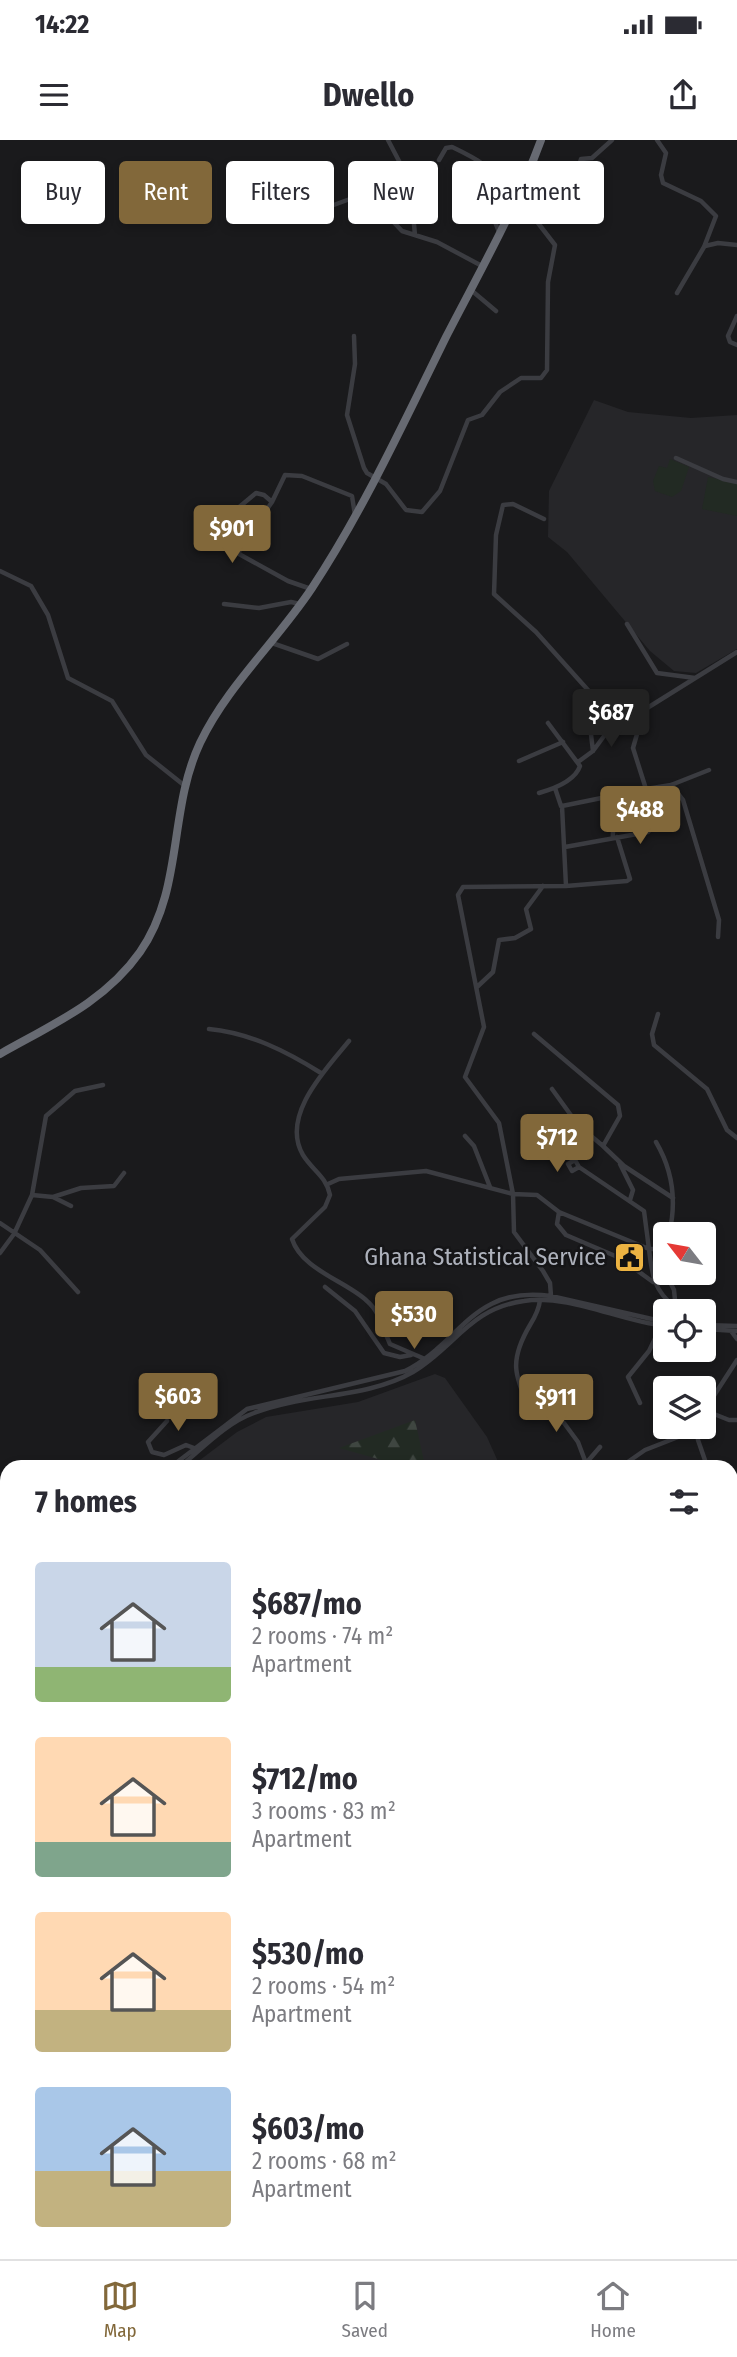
<!DOCTYPE html>
<meta charset="utf-8">
<style>
:root{--surface:#fff;--page:#f2f2f3;--text:#2b2b33;--muted:#7c7c81;--line:#e1e1e2;--accent:#82683a}
body{margin:0;font-family:"Fira Sans Condensed",sans-serif;background:var(--page);color:var(--text);height:100vh;display:flex;flex-direction:column;font-size:26px;white-space:nowrap}
*{box-sizing:border-box;margin:0}
p{font-size:23px;color:var(--muted)}
.icon{flex:none;width:38px;height:38px;fill:none;stroke:currentColor;stroke-width:2;stroke-linecap:round;stroke-linejoin:round}
.map{position:relative;flex:1;overflow:hidden}
.details{position:absolute;left:0px;top:1320px;width:738px;height:800px;display:flex;flex-direction:column;background:var(--surface);border-radius:21px 21px 0 0;box-shadow:0 4px 10px #0003}
.details>*{flex:none}
.guide{position:absolute;left:21px;top:21px;width:696px;height:63px;display:flex;gap:14px}
.needle{width:46px;rotate:301deg}
.tools{position:absolute;left:653px;top:1082px;display:grid;gap:14px}
.tools a{display:grid;place-items:center;width:63px;height:63px;border-radius:7px;background:var(--surface);box-shadow:0 4px 10px #0003;font-size:35px}
.price{position:absolute;translate:-50% -60px;padding:0 16px;border-radius:7px;background:var(--accent);color:#fff;font-size:23px;line-height:46px;filter:drop-shadow(0 2px 4px #0008)}
.price::after{content:'';position:absolute;left:50%;top:42px;width:21px;height:16px;margin-left:-10px;background:inherit;clip-path:polygon(0 0,100% 0,50% 100%)}
.price.selected{background:#222;color:#fff}
ul{padding:0;list-style:none}
li{display:flex;align-items:center;gap:21px;height:175px;padding:0 35px}
li span{display:grid;place-items:center;flex:none;width:196px;height:140px;border-radius:7px;color:#555}
li>.icon{margin-inline-start:auto}
span .icon{width:84px;height:84px;fill:#fffc;stroke-width:1}
li b{font-size:30px}
h2{display:flex;justify-content:space-between;align-items:center;height:84px;padding:0 35px;font-size:30px}
.chip{padding:0 24px;border-radius:7px;background:var(--surface);box-shadow:0 4px 10px #0003;font-size:24px;line-height:63px}
.chip.selected{background:var(--accent);color:#fff}
.status{display:flex;justify-content:space-between;align-items:center;height:49px;padding:0 35px;background:var(--surface);direction:ltr}
.status svg{height:19px;fill:currentColor}
header{display:flex;justify-content:space-between;align-items:center;height:91px;padding:0 35px;background:var(--surface);font-size:32px;font-weight:700}
.dock{display:flex;justify-content:space-around;align-items:center;height:98px;border-top:2px solid var(--line);background:var(--surface);font-size:19px;color:var(--muted)}
.dock a{display:grid;justify-items:center;gap:4px}
.dock .selected{color:var(--accent)}
.map>svg:first-child{display:block}
.built{fill:#262629}
.green{fill:#222a23}
.forest{fill:url(#forest-firs)}
.water{fill:url(#water-waves)}
.lines{fill:none;stroke-linecap:round;stroke-linejoin:round}
.minor{stroke:#3b3c41;stroke-width:4.5}
.highway{stroke:#676a72;stroke-width:8}
.labels{text-anchor:middle;stroke-width:5;stroke-linejoin:round;paint-order:stroke}
.poi-label{font-size:24px;fill:#adb1bb;stroke:#151517;text-anchor:end}
</style>
<div class="status"><b>14:22</b><svg viewBox="0 0 49 12"><path d="M0 12V9h3v3zM5 12V6h3v6zM10 12V3h3v9zM15 12V0h3v12zM26 1h20v11H26zM47 4h2v5h-2z"/></svg></div>
<header><svg class="icon" aria-label="menu" viewBox="0 0 24 24"><path d="M4 6h16M4 12h16M4 18h16"/></svg>Dwello<svg class="icon" aria-label="share" viewBox="0 0 24 24"><path d="M12 15V3M7 8l5-5 5 5M5 13v7h14v-7"/></svg></header>
<div class="map">
<svg width="737" height="2119" viewBox="0 0 737 2119">
<defs>
<pattern id="forest-firs" width="22" height="20" patternUnits="userSpaceOnUse" patternTransform="scale(1.75)"><rect width="22" height="20" fill="#222a23"/><path d="M5 1l3.5 6h-7zM16 11l3.5 6h-7z" fill="#3f4641"/></pattern>
<pattern id="water-waves" width="16" height="10" patternUnits="userSpaceOnUse" patternTransform="scale(1.75)"><rect width="16" height="10" fill="#303940"/><path d="M0 5q4-4 8 0t8 0" fill="none" stroke="#4b535a"/></pattern>
</defs>
<rect width="100%" height="100%" fill="#1a1a1c"/>
<!-- built -->
<path class="built" d="M594,260L628,272L691,278L737,275V509L696,533L674,531L650,511L567,412L548,397L549,351Z
M435,1234L445,1238L487,1297L500,1326H192L237,1292L266,1277L358,1262Z
M7,1491V1638L0,1633V1508Z
M0,1997L7,2006V2112H11L8,2119H0Z"/>
<!-- green -->
<path class="green" d="M670,319L689,327L681,351L672,357L655,351L653,341L659,326L667,328Z
M708,337L737,343V376L702,369Z"/>
<!-- forest -->
<path class="forest" d="M415,1280L425,1326H403L339,1308Z"/>
<!-- water -->
<path class="water" d="M737,2061V2119H537L543,2112H732V2062Z"/>
<g class="lines">
<!-- minor -->
<path class="minor" d="M388,0L410,42L415,95
M657,0L666,13L661,35L663,43L701,61L716,76L704,107L677,153
M439,20L446,8L452,7C475,18 496,28 506,53L495,82L499,92
M520,61C549,50 574,52 581,19L592,18L612,0
M277,74L320,70L350,59L363,61L386,74L402,91L437,102L482,126
M705,106L718,103L737,105
M471,150L496,171
M737,176L728,196L730,202L737,205
M354,196L355,224L347,275L364,328L367,333L386,344L406,370L422,372L440,351L468,280L482,275L500,252L521,238H541L547,230L548,142L555,105L521,61
M676,318L723,339L737,342
M218,377L238,368L256,353L264,355L272,362
M544,379L513,364L503,365L496,395L494,454L536,492L596,559L622,573L644,570
M0,431L31,446L48,475L68,538L112,561L146,615L185,646
M311,449L288,441L239,414L240,408L272,362L285,335L302,336L352,356L355,375
M224,464L259,468L291,462L300,464
M627,484L657,533L695,538
M272,503L318,519L347,504
M593,611L589,578L605,566
M519,621L563,602
M578,622L593,611L621,573
M671,645L683,660L719,780L718,797
M555,648L561,666
M539,653C553,649 575,641 580,626L548,583
M613,698C611,678 627,671 628,653
M565,707L648,692L652,687L646,649L671,645L709,630
M566,746L627,741L630,739L617,697
M477,847L493,832L499,800L515,798L531,789L526,769L543,746
M658,874L652,894L654,905L707,949L727,990L737,998
M209,889C250,893 286,911 321,933
M534,894L618,965L620,976L603,1006L624,1026L673,1058
M349,901C326,929 280,976 303,1015C313,1031 326,1036 330,1055L325,1067L292,1099C302,1130 346,1141 367,1161C380,1172 383,1189 390,1204L425,1219
M552,949L578,985L603,1006
M465,996L474,1006L490,1047
M656,1002C673,1031 677,1061 669,1094
M620,1024L633,1050L630,1060
M579,1027L572,1031L568,1024L575,1020L579,1027L644,1071L649,1109H665
M328,1044L339,1039L426,1031L513,1054L537,1055L559,1072L649,1109C652,1136 654,1151 676,1168
M32,1055L53,1057L81,1048L114,1046L124,1033
M53,1057L71,1066
M559,1072L557,1084L566,1095L620,1118L653,1142
M0,1083L40,1110L78,1152
M0,1113L14,1094L32,1055L46,976L75,951L103,945
M665,1132L674,1150L676,1170
M325,1147L355,1171L384,1213L400,1217L411,1215
M551,1156L550,1143L543,1131L514,1092L513,1054L499,983L465,937L484,887L458,755L463,747L566,746L562,666L646,649L633,608L644,570L737,512
M540,1160C539,1170 535,1177 530,1185C510,1219 513,1234 530,1269L550,1273L564,1283L578,1302L587,1326
M704,1185L737,1186
M704,1189L737,1191
M731,1191L737,1199
M640,1263L628,1237L649,1211L661,1186
M704,1270L729,1280H737
M704,1271L737,1220
M167,1281L148,1302L152,1312L164,1315L186,1305L194,1308
M697,1286L698,1300L707,1326
M587,1322L600,1307
M172,1326L247,1269L405,1231C461,1203 472,1145 551,1156L665,1182
M181,1326C203,1308 226,1283 254,1273C304,1253 366,1259 413,1232C455,1207 470,1168 524,1161C570,1154 619,1181 665,1186
M622,1326L645,1310L696,1290
M0,1341L7,1340
M732,1362L737,1367
M0,1400H7
M0,1405H7
M732,1425L737,1421
M0,1490L7,1482
M732,1526L737,1523
M732,1573L736,1572
M732,1655H737
M0,1689L7,1691
M0,1737L7,1741
M0,1754L7,1744
M0,1763L7,1776
M0,1813H7
M732,1826L737,1831
M0,1892L7,1909
M732,1903H737
M732,1908L737,1907
M0,1960L7,1963
M94,2112L100,2119
M285,2112L288,2119
M311,2112L320,2119
M365,2112L368,2119
M150,2119L160,2112
M165,2119L176,2112
M239,2119L257,2116"/>
<!-- highway -->
<path class="highway" d="M0,914C51,885 105,862 140,812C184,749 168,671 200,603C227,546 277,501 312,448C364,369 404,282 446,197C479,133 516,68 541,0"/>
</g>
<!-- icons -->
<defs>
<symbol id="civic-square" viewBox="-11 -11 22 22"><rect x="-9" y="-9" width="18" height="18" rx="4" fill="#ecb342" stroke="#151517"/><path d="M-.6-6.5H3V-4.5H.6V-3L4-1V1h2V6H-6V1h2V-1L-.6-3ZM-1.2 2.5V6h2.4V2.5Z" fill="#111"/></symbol>
</defs>
<g fill-rule="evenodd">
<use href="#civic-square" x="612" y="1100" width="35" height="35"/>
</g>
<g class="labels">
<!-- poi labels -->
<g class="poi-label">
<text x="606" y="1125">Ghana Statistical Service</text>
</g>
</g>
</svg>
<div class="tools">
<a><svg class="needle" viewBox="-14 -14 28 28"><path d="M0-13l5 13h-10z" fill="#e53935"/><path d="M0 13l5-13h-10z" fill="#7c7c81"/></svg></a>
<a><svg class="icon" aria-label="locate" viewBox="0 0 24 24"><circle cx="12" cy="12" r="6"/><path d="M12 2v4M12 18v4M2 12h4M18 12h4"/></svg></a>
<a><svg class="icon" aria-label="layers" viewBox="0 0 24 24"><path d="M12 4l9 5-9 5-9-5zM3 14l9 5 9-5"/></svg></a>
</div>
<b class="price" style="left:232px;top:425px">$901</b>
<b class="price selected" style="left:611px;top:609px">$687</b>
<b class="price" style="left:640px;top:706px">$488</b>
<b class="price" style="left:557px;top:1034px">$712</b>
<b class="price" style="left:414px;top:1211px">$530</b>
<b class="price" style="left:178px;top:1293px">$603</b>
<b class="price" style="left:556px;top:1294px">$911</b>
<div class="guide">
<a class="chip">Buy</a>
<a class="chip selected">Rent</a>
<a class="chip">Filters</a>
<a class="chip">New</a>
<a class="chip">Apartment</a>
</div>
<section class="details">
<h2>7 homes<svg class="icon" aria-label="filters" viewBox="0 0 24 24"><path d="M4 7h16M4 17h16"/><circle cx="9" cy="7" r="2"/><circle cx="15" cy="17" r="2"/></svg></h2>
<ul>
<li><span style="background:linear-gradient(#c9d6e8 75%,#8fb573 0)"><svg class="icon" aria-label="home" viewBox="0 0 24 24"><path d="M3 11l9-7 9 7M6 9v11h12V9"/></svg></span><div><b>$687/mo</b><p>2 rooms · 74 m²</p><p>Apartment</p></div></li>
<li><span style="background:linear-gradient(#ffd9b3 75%,#7fa58c 0)"><svg class="icon" aria-label="home" viewBox="0 0 24 24"><path d="M3 11l9-7 9 7M6 9v11h12V9"/></svg></span><div><b>$712/mo</b><p>3 rooms · 83 m²</p><p>Apartment</p></div></li>
<li><span style="background:linear-gradient(#ffd9b3 70%,#c2b280 0)"><svg class="icon" aria-label="home" viewBox="0 0 24 24"><path d="M3 11l9-7 9 7M6 9v11h12V9"/></svg></span><div><b>$530/mo</b><p>2 rooms · 54 m²</p><p>Apartment</p></div></li>
<li><span style="background:linear-gradient(#a9c7e8 60%,#c2b280 0)"><svg class="icon" aria-label="home" viewBox="0 0 24 24"><path d="M3 11l9-7 9 7M6 9v11h12V9"/></svg></span><div><b>$603/mo</b><p>2 rooms · 68 m²</p><p>Apartment</p></div></li>
</ul>
</section>
</div>
<nav class="dock">
<a class="selected"><svg class="icon" aria-label="map" viewBox="0 0 24 24"><path d="M3 6l6-2 6 2 6-2v14l-6 2-6-2-6 2zM9 4v14M15 6v14"/></svg>Map</a>
<a><svg class="icon" aria-label="saved" viewBox="0 0 24 24"><path d="M7 4h10v16l-5-4-5 4z"/></svg>Saved</a>
<a><svg class="icon" aria-label="home" viewBox="0 0 24 24"><path d="M3 11l9-7 9 7M6 9v11h12V9"/></svg>Home</a>
</nav>
